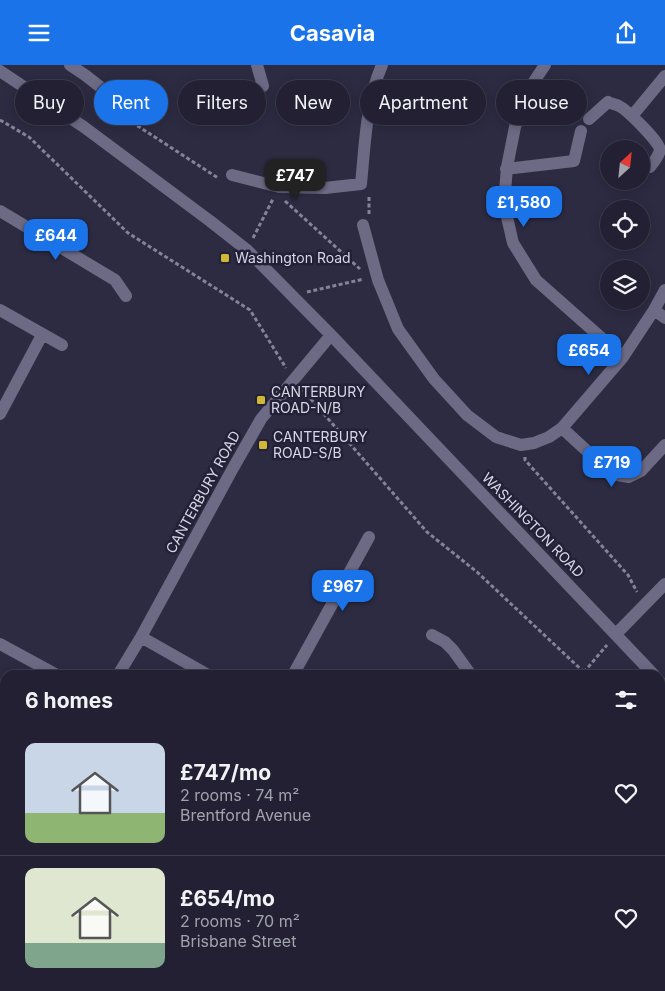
<!DOCTYPE html>
<meta charset="utf-8">
<style>
:root{--surface:#222032;--page:#2a283a;--text:#f1f3f6;--muted:#a2a3ac;--line:#3f3e4d;--accent:#1a73e8}
body{margin:0;font-family:Inter,sans-serif;background:var(--page);color:var(--text);height:100vh;display:flex;flex-direction:column;font-size:19px;white-space:nowrap}
*{box-sizing:border-box;margin:0}
p{font-size:16px;color:var(--muted)}
.icon{flex:none;width:28px;height:28px;fill:none;stroke:currentColor;stroke-width:2;stroke-linecap:round;stroke-linejoin:round}
.map{position:relative;flex:1;overflow:hidden}
.sheet{position:absolute;left:0px;top:605px;width:665px;height:321px;display:flex;flex-direction:column;background:var(--surface);border-radius:15px 15px 0 0;box-shadow:0 2px 12px #0003,0 0 0 1px var(--line)}
.sheet>*{flex:none}
.hud{position:absolute;left:15px;top:15px;width:635px;height:45px;display:flex;gap:10px}
.needle{width:32px;rotate:27deg}
.buttons{position:absolute;left:600px;top:75px;display:grid;gap:10px}
.buttons a{display:grid;place-items:center;width:50px;height:50px;border-radius:50%;background:var(--surface);box-shadow:0 2px 12px #0003,0 0 0 1px var(--line);font-size:25px}
.price{position:absolute;translate:-50% -42px;padding:0 11px;border-radius:10px;background:var(--accent);color:#fff;font-size:16px;line-height:32px;filter:drop-shadow(0 1px 2px #0008)}
.price::after{content:'';position:absolute;left:50%;top:30px;width:15px;height:11px;margin-left:-8px;background:inherit;clip-path:polygon(0 0,100% 0,50% 100%)}
.price.current{background:#222;color:#fff}
ul{padding:0;list-style:none}
li{display:flex;align-items:center;gap:15px;height:125px;padding:0 25px}
li+li{border-top:1px solid var(--line)}
li span{display:grid;place-items:center;flex:none;width:140px;height:100px;border-radius:10px;color:#555}
li>.icon{margin-inline-start:auto}
span .icon{width:60px;height:60px;fill:#fffc;stroke-width:1}
li b{font-size:21px}
h2{display:flex;justify-content:space-between;align-items:center;height:60px;padding:0 25px;font-size:21px}
.chip{padding:0 18px;border-radius:22px;background:var(--surface);box-shadow:0 2px 12px #0003,0 0 0 1px var(--line);font-size:18px;line-height:45px}
.chip.current{background:var(--accent);color:#fff}
header{display:flex;justify-content:space-between;align-items:center;height:65px;padding:0 25px;background:var(--accent);color:#fff;font-size:22px;font-weight:700}
.map>svg:first-child{display:block}
.lines{fill:none;stroke-linecap:round;stroke-linejoin:round}
.path{stroke:#858396;stroke-width:3;stroke-dasharray:4 2.5;stroke-linecap:butt}
.minor{stroke:#6c6a85;stroke-width:12}
.poi-dot{fill:#d0b736;stroke:#232137;stroke-width:2}
.labels{text-anchor:middle;stroke-width:5;stroke-linejoin:round;paint-order:stroke}
.poi-label{font-size:14px;fill:#d7d6e5;stroke:#232137;text-anchor:start}
.street-label{font-size:14px;fill:#d7d6e5;stroke:#232137}
</style>
<header><svg class="icon" aria-label="menu" viewBox="0 0 24 24"><path d="M4 6h16M4 12h16M4 18h16"/></svg>Casavia<svg class="icon" aria-label="share" viewBox="0 0 24 24"><path d="M12 15V3M7 8l5-5 5 5M5 13v7h14v-7"/></svg></header>
<div class="map">
<svg width="665" height="926" viewBox="0 0 665 926">
<rect width="100%" height="100%" fill="#2d2b42"/>
<g class="lines">
<!-- path -->
<path class="path" d="M110,43L218,113
M0,55L29,72L128,168L250,245L286,303
M285,136L360,204
M369,149V130
M253,173L273,134
M307,227L364,214
M302,324L427,467L477,507L587,610
M525,392V395L628,510L637,527
M578,610L584,607L607,580
M660,680L665,684"/>
<!-- minor -->
<path class="minor" d="M70,0L85,10L108,28
M257,0L263,21
M545,0L529,24L515,62L507,102L504,139L513,178L536,215L623,292
M0,6L84,62L210,156L247,185L331,270L654,610
M632,51L665,11
M589,54L608,37C611,39 616,39 619,41C627,45 660,77 660,85C659,91 653,98 650,102
M506,104L574,96L581,66
M232,110L279,122L325,123L361,119C365,79 366,37 382,0
M0,146L115,215L126,231
M363,160L378,215L398,264L434,314L467,350L496,372L521,380L534,378L549,372L562,363L623,292L654,245L665,225
M0,245L62,280
M654,245L665,253
M0,349L42,270
M562,363L612,409L629,412L641,406L665,380
M616,569L665,519
M432,570L445,577L453,585L471,610
M141,572L208,610
M0,579L57,610
M118,610L141,572L232,405L261,354L331,270
M293,610L369,472
M660,617L665,622
M660,741L665,747
M0,826L5,828
M660,853L665,835
M660,866H665
M19,921L23,926
M377,921L379,926
M563,926V921
M643,926L644,921"/>
</g>
<!-- markers -->
<g class="poi-dot">
<rect x="220" y="188" width="10" height="10" rx="2.5"/>
<rect x="256" y="330" width="10" height="10" rx="2.5"/>
<rect x="258" y="375" width="10" height="10" rx="2.5"/>
</g>
<g class="labels">
<!-- poi labels -->
<g class="poi-label">
<text x="235" y="198">Washington Road</text>
<text x="271" y="332">CANTERBURY<tspan x="271" dy="16">ROAD-N/B</tspan></text>
<text x="273" y="377">CANTERBURY<tspan x="273" dy="16">ROAD-S/B</tspan></text>
</g>
<!-- street labels -->
<g class="street-label">
<text transform="translate(203 427) rotate(-61)" y="5">CANTERBURY ROAD</text>
<text transform="translate(533 460) rotate(46)" y="5">WASHINGTON ROAD</text>
</g>
</g>
</svg>
<div class="buttons">
<a><svg class="needle" viewBox="-14 -14 28 28"><path d="M0-13l5 13h-10z" fill="#e53935"/><path d="M0 13l5-13h-10z" fill="#a2a3ac"/></svg></a>
<a><svg class="icon" aria-label="locate" viewBox="0 0 24 24"><circle cx="12" cy="12" r="6"/><path d="M12 2v4M12 18v4M2 12h4M18 12h4"/></svg></a>
<a><svg class="icon" aria-label="layers" viewBox="0 0 24 24"><path d="M12 4l9 5-9 5-9-5zM3 14l9 5 9-5"/></svg></a>
</div>
<b class="price current" style="left:295px;top:136px">£747</b>
<b class="price" style="left:524px;top:163px">£1,580</b>
<b class="price" style="left:56px;top:196px">£644</b>
<b class="price" style="left:589px;top:311px">£654</b>
<b class="price" style="left:612px;top:423px">£719</b>
<b class="price" style="left:343px;top:547px">£967</b>
<div class="hud">
<a class="chip">Buy</a>
<a class="chip current">Rent</a>
<a class="chip">Filters</a>
<a class="chip">New</a>
<a class="chip">Apartment</a>
<a class="chip">House</a>
</div>
<section class="sheet">
<h2>6 homes<svg class="icon" aria-label="filters" viewBox="0 0 24 24"><path d="M4 7h16M4 17h16"/><circle cx="9" cy="7" r="2"/><circle cx="15" cy="17" r="2"/></svg></h2>
<ul>
<li><span style="background:linear-gradient(#c9d6e8 70%,#8fb573 0)"><svg class="icon" aria-label="home" viewBox="0 0 24 24"><path d="M3 11l9-7 9 7M6 9v11h12V9"/></svg></span><div><b>£747/mo</b><p>2 rooms · 74 m²</p><p>Brentford Avenue</p></div><svg class="icon" aria-label="heart" viewBox="0 0 24 24"><path d="M12 20l-8-8c-3-5 5-10 8-4 3-6 11-1 8 4z"/></svg></li>
<li><span style="background:linear-gradient(#dfe7d0 75%,#7fa58c 0)"><svg class="icon" aria-label="home" viewBox="0 0 24 24"><path d="M3 11l9-7 9 7M6 9v11h12V9"/></svg></span><div><b>£654/mo</b><p>2 rooms · 70 m²</p><p>Brisbane Street</p></div><svg class="icon" aria-label="heart" viewBox="0 0 24 24"><path d="M12 20l-8-8c-3-5 5-10 8-4 3-6 11-1 8 4z"/></svg></li>
</ul>
</section>
</div>
